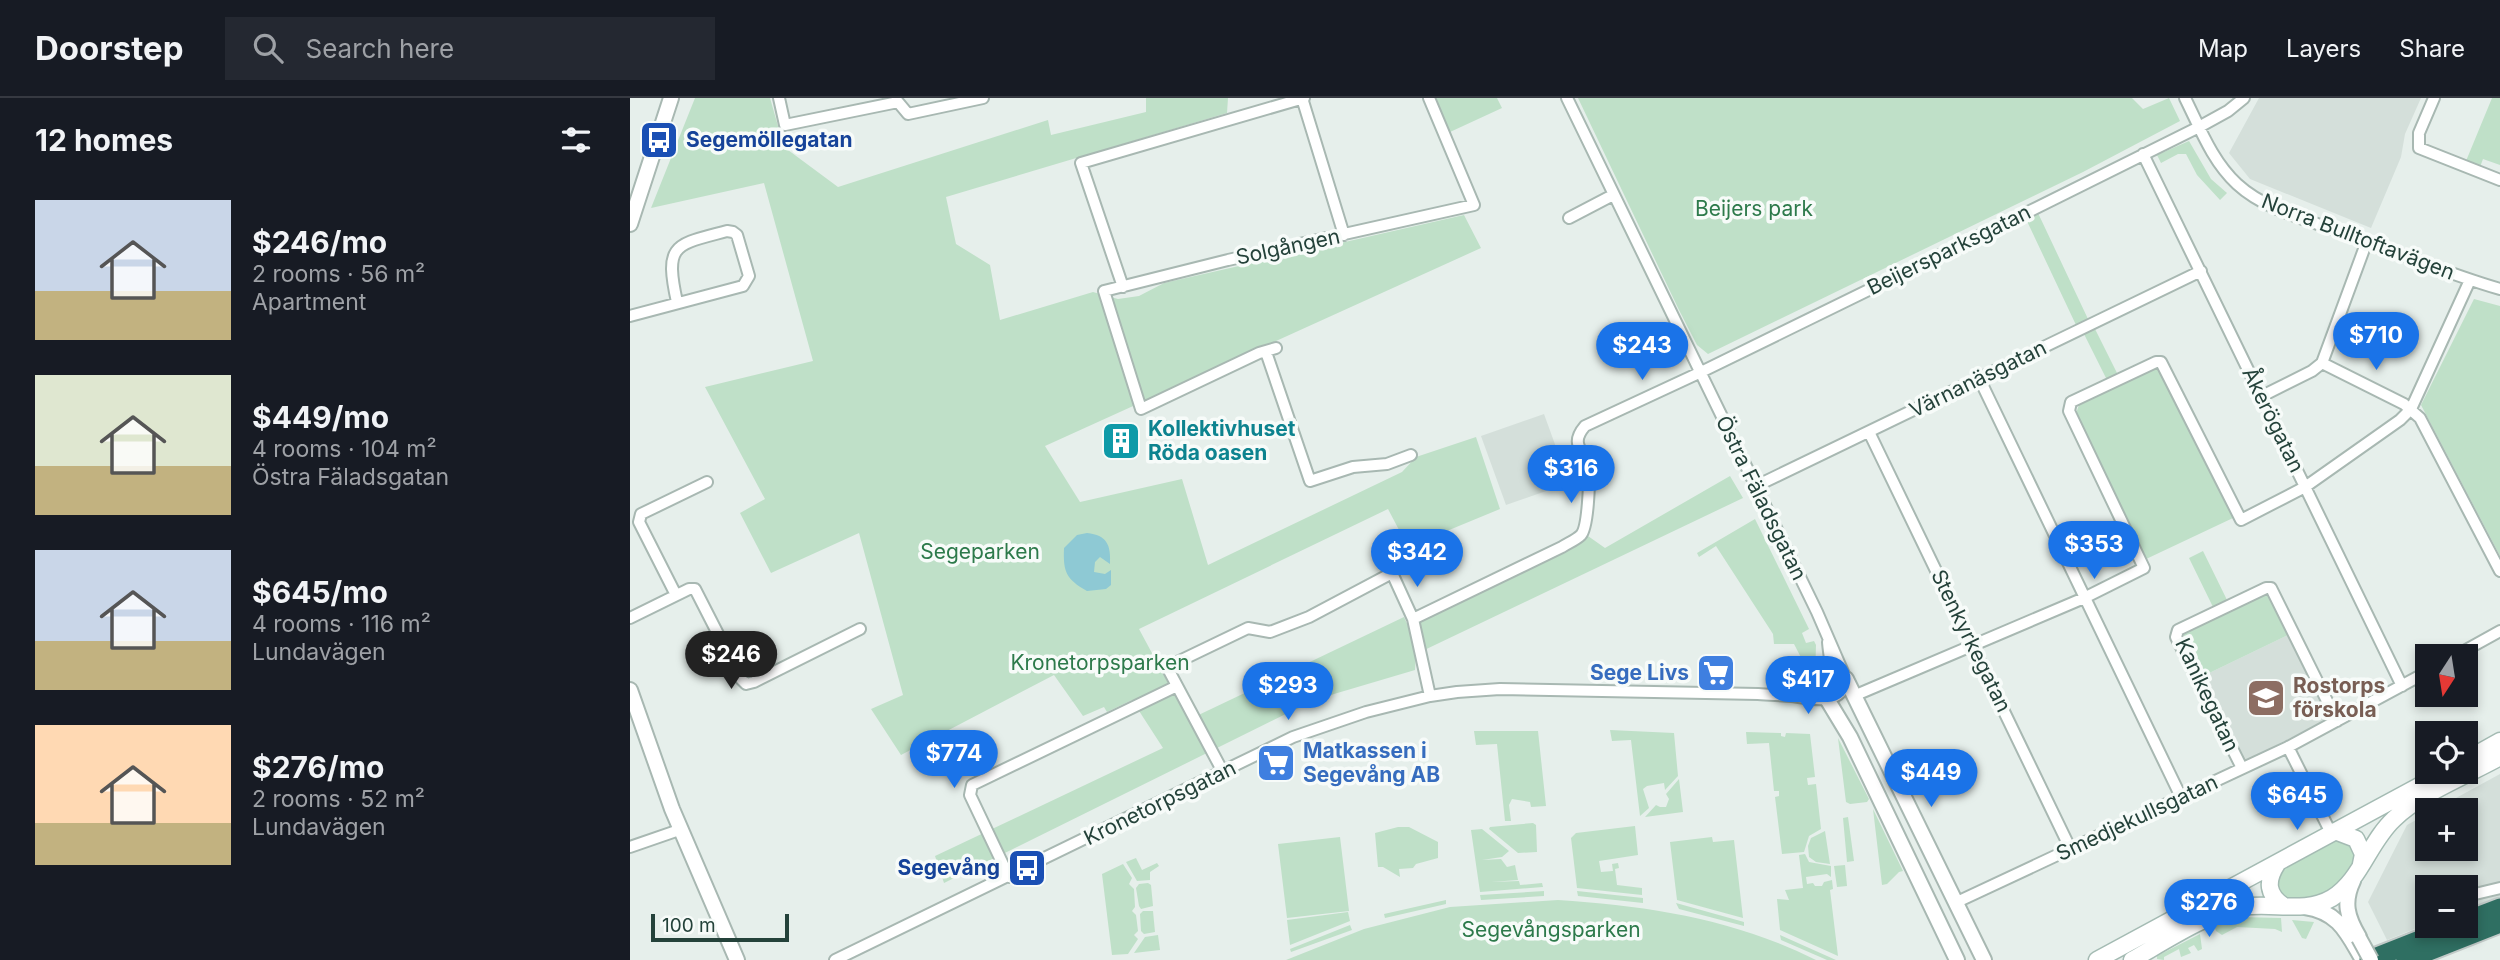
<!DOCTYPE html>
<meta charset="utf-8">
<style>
:root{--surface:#171b24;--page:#242831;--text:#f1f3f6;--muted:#9ea1a6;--line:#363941;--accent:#1a73e8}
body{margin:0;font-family:Inter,sans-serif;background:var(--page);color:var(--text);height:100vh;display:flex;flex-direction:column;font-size:26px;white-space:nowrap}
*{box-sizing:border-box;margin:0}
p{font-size:23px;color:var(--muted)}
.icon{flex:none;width:38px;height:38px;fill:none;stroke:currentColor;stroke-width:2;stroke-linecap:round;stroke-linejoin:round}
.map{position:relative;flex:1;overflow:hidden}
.details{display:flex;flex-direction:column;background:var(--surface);width:630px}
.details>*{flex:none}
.needle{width:46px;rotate:192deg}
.fabs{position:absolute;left:1785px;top:546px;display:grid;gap:14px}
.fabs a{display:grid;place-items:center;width:63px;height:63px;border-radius:0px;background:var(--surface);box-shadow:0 4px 10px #0003;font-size:35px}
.scale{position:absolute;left:21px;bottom:18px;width:138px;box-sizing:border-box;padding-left:7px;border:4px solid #24423a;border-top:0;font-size:19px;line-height:24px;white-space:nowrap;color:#24423a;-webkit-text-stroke:5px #f7fbf9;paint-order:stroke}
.price{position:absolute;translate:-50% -60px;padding:0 16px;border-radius:24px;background:var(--accent);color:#fff;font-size:23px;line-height:46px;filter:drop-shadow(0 2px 4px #0008)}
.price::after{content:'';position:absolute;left:50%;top:42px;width:21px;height:16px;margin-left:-10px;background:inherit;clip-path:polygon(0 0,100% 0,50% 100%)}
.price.active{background:#222;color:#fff}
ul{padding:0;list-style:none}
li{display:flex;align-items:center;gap:21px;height:175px;padding:0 35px}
li span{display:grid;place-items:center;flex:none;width:196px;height:140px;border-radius:0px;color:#555}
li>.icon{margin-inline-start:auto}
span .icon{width:84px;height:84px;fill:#fffc;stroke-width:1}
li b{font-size:30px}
h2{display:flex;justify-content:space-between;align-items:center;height:84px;padding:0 35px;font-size:30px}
header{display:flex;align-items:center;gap:42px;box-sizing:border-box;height:98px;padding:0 35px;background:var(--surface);border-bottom:2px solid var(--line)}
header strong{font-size:33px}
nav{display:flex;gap:38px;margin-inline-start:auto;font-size:24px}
.search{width:490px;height:63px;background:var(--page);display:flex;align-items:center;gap:18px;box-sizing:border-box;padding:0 24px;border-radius:0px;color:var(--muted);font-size:26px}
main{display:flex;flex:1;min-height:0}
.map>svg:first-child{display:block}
.built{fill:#d4dfda}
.green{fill:#bfe0c8}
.water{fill:#8ec9d4}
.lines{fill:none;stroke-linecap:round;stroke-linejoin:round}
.minor-casing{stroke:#a8b8b2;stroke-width:14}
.tertiary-casing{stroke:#a8b8b2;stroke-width:18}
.secondary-casing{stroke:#a4bbb3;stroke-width:19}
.motorway-casing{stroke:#c2cac8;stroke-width:23}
.minor{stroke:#fff;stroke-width:10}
.tertiary{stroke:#fff;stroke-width:14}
.secondary{stroke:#fff;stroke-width:16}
.motorway{stroke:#2f6f62;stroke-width:19}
.tertiary-bridge-casing{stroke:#a8b8b2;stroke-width:18;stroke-linecap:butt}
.tertiary-bridge{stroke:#fff;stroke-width:14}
.labels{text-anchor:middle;stroke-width:7;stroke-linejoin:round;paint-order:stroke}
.transit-label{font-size:21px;font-weight:bold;fill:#164399;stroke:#f7fbf9;text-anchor:start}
.park-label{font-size:21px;fill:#2d7a4b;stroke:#f7fbf9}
.street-label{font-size:21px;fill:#24423a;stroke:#f7fbf9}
.culture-label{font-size:21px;font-weight:bold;fill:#0d838f;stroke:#f7fbf9;text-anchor:start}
.shop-label{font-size:21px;font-weight:bold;fill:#366cbe;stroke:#f7fbf9;text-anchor:end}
.education-label{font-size:21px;font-weight:bold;fill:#785e54;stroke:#f7fbf9;text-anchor:start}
</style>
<header>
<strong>Doorstep</strong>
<div class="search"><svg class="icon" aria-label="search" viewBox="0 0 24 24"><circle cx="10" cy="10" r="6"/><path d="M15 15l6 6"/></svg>Search here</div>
<nav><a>Map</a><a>Layers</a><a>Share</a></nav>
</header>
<main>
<section class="details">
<h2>12 homes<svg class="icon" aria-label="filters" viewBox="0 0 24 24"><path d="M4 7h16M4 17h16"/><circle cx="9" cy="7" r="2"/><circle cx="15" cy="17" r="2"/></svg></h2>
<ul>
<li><span style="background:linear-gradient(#c9d6e8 65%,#c2b280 0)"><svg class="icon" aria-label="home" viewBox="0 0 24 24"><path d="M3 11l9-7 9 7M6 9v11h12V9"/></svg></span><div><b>$246/mo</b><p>2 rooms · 56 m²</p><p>Apartment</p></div></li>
<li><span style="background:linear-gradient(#dfe7d0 65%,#c2b280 0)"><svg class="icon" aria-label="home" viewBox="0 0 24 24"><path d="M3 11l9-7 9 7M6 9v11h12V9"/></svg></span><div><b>$449/mo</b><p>4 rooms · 104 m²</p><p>Östra Fäladsgatan</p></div></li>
<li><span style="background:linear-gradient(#c9d6e8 65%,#c2b280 0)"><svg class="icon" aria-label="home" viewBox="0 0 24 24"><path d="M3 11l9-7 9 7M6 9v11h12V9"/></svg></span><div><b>$645/mo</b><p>4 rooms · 116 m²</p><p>Lundavägen</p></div></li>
<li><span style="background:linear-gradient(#ffd9b3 70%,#c2b280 0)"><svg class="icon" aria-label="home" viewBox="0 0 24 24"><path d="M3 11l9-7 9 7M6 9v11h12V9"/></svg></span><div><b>$276/mo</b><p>2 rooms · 52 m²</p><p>Lundavägen</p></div></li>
</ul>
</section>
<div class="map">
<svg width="1870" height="862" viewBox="0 0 1870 862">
<rect width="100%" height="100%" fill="#e6efeb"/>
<!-- built -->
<path class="built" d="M1629,0H1791L1775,36L1771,59L1741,130L1620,81L1599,55Z
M914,316L939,385L876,407L851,338Z
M1658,537L1698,621L1615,663L1573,578Z
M1870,676V798L1836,811V789H1797V826L1757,842L1738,804L1777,727L1797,716V751H1836V712H1804Z"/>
<!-- green -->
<path class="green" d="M65,0H140L154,49L208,89L418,22L421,37L516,14V0H598L597,15L316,99L326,146L360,167L370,222L463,194L488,201L509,198L534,185L834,117L851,150L415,348L450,404L552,381L578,467L772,374L786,359L846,339L870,411L778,449L758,411L509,531L558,622L774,519L779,530L958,438L975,450L1100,378L1113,400L786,556L785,572L704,596L664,612L314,785L305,758L533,650L502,602L477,614L474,609L453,618L424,577L271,657L241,611L273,597L229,435L141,475L110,415L135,401L75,289L183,263L134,85L21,110Z
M805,0H867L872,10L820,34Z
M948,0H1502L1513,11L1539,0L1550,23L1453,74L1078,256L1067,247L1049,212Z
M1862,0H1870V67L1853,61L1850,69L1836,63Z
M1559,43L1581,81L1597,95L1590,102L1567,77L1556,56H1548L1531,65L1527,57Z
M1408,115L1458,221L1446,227L1396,121Z
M1844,201L1870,208V458L1791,307Z
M1465,231L1488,277L1477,282L1454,236Z
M1525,271L1533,273L1603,420L1514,462L1445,318L1449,307Z
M1125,421L1179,531L1172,535L1176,545L1184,543L1186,547L1185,578L1184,582L1177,587L1172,586L1171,582L1177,581L1178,573L1164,546H1144L1143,536L1086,448L1069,459L1067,455Z
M1573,453L1597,502L1583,509L1559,460Z
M1637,496L1658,537L1573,578L1553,536Z
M980,632L1044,635L1048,678L1035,692L1034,685L1017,688L1013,691L1019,710L1010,718L1001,642L982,643Z
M844,633H908L916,708L901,709L900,704L882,701L879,707L881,723H875L867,646L846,647Z
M1116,634L1151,635V638L1155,639L1156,635L1180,636L1185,679L1177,680L1178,687L1186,686L1191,731L1179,738L1174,754L1152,756L1145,699L1149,698V693H1144L1139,645L1117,646Z
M1208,640L1239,701L1237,704L1220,706L1216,704Z
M1049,681L1053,714L1015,719L1026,707L1030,709H1036L1039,701L1036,696Z
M1243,711L1273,773L1269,774L1257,786L1252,787Z
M1218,719L1224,763L1217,764L1213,720Z
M903,725L906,727L907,754L888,755L859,731L860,729Z
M1005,728L1008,757L969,763L971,774L983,773L982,766L988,765L989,770L985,771L987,787L1012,790V797L947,790L941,740L946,735Z
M768,729H779L808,744V760L786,766L783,770L769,771L770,779L753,769H748L745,735Z
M852,731L879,753L872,759L852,762L871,761L877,769L885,767L888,782L861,784L889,783L890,787L912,785L913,789L850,794L841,732Z
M1195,733L1200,766L1186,764L1179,759L1178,748L1181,740Z
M710,739L719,813L657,820L648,746Z
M1082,739L1083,744L1104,742L1113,820L1047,802L1040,744Z
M1706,743L1717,744L1726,752C1726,780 1686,810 1658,801C1652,799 1649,794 1645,790L1652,771Z
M1175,756L1179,764L1201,768V779L1197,776L1176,779L1177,786L1183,785L1185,788H1192L1194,784L1202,782L1203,791L1200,792L1208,858L1150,832L1147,801L1159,802L1155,792L1173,790L1169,757Z
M506,760L512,772L527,765L529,768L520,774V782L507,783L496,764Z
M493,766L502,780L499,786L504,791L505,809L502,813L506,817L508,833L504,837L508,841L498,856L482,857L472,776Z
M1215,767L1217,788L1207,789L1204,768Z
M518,785L521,787L523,808L511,811L509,808L506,790L509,786Z
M914,793V798L851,802L850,797Z
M947,793L1013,800V805L948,798Z
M816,802V806L755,820L754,816Z
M928,802C1019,808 1104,821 1186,862H656L734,831L820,809Z
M1046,805L1114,824V828L1049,811Z
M513,813H523L525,834L514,836L511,833L510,816Z
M718,814L720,823L660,847L657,822Z
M1610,819L1651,820L1652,834L1645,831L1607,829L1592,837L1586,833L1584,828Z
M1662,822L1684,824L1676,841L1672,840Z
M720,827L722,832L661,854L660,851Z
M1570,836L1572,851L1568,853L1564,847L1558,850L1561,855L1551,859L1549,851L1534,859V862L1527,861V858Z
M528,837L530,852L504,855L515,839Z
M1150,837L1206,862H1197L1151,842Z"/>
<!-- water -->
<path class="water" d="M457,435C477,437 481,447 480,466L470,459L465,464L464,474L475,476L481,472V487L476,491L457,493C436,481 433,474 434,450L447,437Z"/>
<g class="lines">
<defs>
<path id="minor" d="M149,0L155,27L268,4L278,16L353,0
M672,0L714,137
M937,0L1187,514L1216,581
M1555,0C1570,30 1582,63 1607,86C1636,113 1682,123 1719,137C1769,155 1818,176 1870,191
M1804,0L1789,35V50L1870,82
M1513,56L1772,588
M939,120L983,97
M493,189L451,65L674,0
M0,218L113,188L119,178L107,137L103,134L97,133C45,147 34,145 47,204
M646,250L629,255L511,311L474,193L598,162L844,107L799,0
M636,254L680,383L723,369L757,366L781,357
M1692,265L1774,306L1790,320L1870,473
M1349,280L1551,699
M1630,299L1682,273L1692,265L1737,143
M1239,334L1441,752
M1126,388L1571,173
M46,497L9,424L11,416L77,384
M0,520L59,491H65L111,581L116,586L124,584L230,531
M783,521L932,449C938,445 946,442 951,437C958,429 960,383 958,372C956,352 938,348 955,328L1069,275L1402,112L1569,29L1598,13L1614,0
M1825,558L1870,533
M1226,597L1454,500L1514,470L1439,313L1441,304L1526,264H1531L1611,422L1675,389L1770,322L1781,311L1840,182
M1197,601L1194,594C1206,582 1199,560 1198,544
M1658,649L1701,735
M1612,670L1546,539L1548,532L1636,490H1641L1707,623
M593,674L537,569L618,530L640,534L679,519L762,475L783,521L800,598
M0,749L52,731
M379,779L340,697L342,687L547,588
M1841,797L1870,790
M1327,804L1658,649L1797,574
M205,862L663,639L736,614L800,598L827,594L870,591L1128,596C1139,597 1151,597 1162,598C1181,601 1213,609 1216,581"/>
<path id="tertiary" d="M0,126L41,0
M1216,581L1354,862
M0,592L42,711L107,862
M1197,601L1220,639L1327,862
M1723,783C1713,804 1717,819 1729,839
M1675,809C1709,814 1717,835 1733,862"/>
<path id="secondary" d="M1836,662L1870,643
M1705,733L1726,741L1733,756L1731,766
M1647,766C1636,783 1637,797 1654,808
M1467,862L1815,674
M1502,862C1532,845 1579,814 1612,809C1642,804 1675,816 1702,800C1731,782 1739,744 1764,721C1789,696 1838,677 1870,659"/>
<path id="motorway" d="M1836,823L1870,810
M1739,862L1825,828
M1776,862L1870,825"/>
</defs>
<!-- minor casing -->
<use href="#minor" class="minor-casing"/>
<!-- tertiary casing -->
<use href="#tertiary" class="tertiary-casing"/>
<!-- secondary casing -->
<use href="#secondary" class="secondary-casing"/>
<!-- motorway casing -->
<use href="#motorway" class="motorway-casing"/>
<!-- minor -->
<use href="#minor" class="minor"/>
<!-- tertiary -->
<use href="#tertiary" class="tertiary"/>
<!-- secondary -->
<use href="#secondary" class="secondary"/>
<!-- motorway -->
<use href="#motorway" class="motorway"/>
<defs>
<path id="tertiary-bridge" d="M1729,840L1741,862"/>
</defs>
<!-- tertiary-bridge casing -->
<use href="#tertiary-bridge" class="tertiary-bridge-casing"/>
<!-- tertiary-bridge -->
<use href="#tertiary-bridge" class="tertiary-bridge"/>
</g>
<!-- icons -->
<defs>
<symbol id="bus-square" viewBox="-11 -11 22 22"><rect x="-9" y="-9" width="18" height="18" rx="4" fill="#1a4fb4" stroke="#f7fbf9"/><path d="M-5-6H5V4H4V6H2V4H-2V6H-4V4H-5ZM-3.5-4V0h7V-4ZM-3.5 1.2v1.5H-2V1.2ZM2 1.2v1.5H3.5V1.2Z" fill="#fff"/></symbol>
<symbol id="building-square" viewBox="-11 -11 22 22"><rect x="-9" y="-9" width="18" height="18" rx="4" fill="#0f9aa8" stroke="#f7fbf9"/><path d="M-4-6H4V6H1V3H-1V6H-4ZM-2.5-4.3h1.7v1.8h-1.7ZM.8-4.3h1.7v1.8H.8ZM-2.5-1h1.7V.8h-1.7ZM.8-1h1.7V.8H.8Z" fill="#fff"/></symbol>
<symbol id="supermarket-square" viewBox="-11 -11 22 22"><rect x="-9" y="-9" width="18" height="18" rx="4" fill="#3f7fe0" stroke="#f7fbf9"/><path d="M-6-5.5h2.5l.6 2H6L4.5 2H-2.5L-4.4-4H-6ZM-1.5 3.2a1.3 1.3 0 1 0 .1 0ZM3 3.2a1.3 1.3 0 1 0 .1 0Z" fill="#fff"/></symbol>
<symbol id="school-square" viewBox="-11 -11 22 22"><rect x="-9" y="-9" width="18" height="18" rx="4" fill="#8d6e63" stroke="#f7fbf9"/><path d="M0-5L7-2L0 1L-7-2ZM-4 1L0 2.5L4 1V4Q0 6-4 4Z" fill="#fff"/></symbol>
</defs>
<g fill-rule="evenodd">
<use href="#bus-square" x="7" y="20" width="44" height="44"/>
<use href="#building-square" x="469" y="321" width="44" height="44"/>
<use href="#supermarket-square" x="1064" y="553" width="44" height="44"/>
<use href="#school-square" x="1614" y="578" width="44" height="44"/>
<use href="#supermarket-square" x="624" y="643" width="44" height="44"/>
<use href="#bus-square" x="375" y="748" width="44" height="44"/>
</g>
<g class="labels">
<!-- transit labels -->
<g class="transit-label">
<text x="56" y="49">Segemöllegatan</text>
<text x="370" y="777" text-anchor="end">Segevång</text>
</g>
<!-- park labels -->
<g class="park-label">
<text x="1124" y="118">Beijers park</text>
<text x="350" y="461">Segeparken</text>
<text x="470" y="572">Kronetorpsparken</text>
<text x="921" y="839">Segevångsparken</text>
</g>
<!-- street labels -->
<g class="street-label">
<text transform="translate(1728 139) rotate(21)" y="7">Norra Bulltoftavägen</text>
<text transform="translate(658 149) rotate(-12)" y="7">Solgången</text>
<text transform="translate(1319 152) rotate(-26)" y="7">Beijersparksgatan</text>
<text transform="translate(1348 281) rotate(-26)" y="7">Värnanäsgatan</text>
<text transform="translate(1643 322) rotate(64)" y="7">Åkerögatan</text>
<text transform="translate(1131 400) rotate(64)" y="7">Östra Fäladsgatan</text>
<text transform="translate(1341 543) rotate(64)" y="7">Stenkyrkegatan</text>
<text transform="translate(1577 597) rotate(65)" y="7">Kanikegatan</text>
<text transform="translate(530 705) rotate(-26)" y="7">Kronetorpsgatan</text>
<text transform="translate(1507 720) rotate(-25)" y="7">Smedjekullsgatan</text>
</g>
<!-- culture labels -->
<g class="culture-label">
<text x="518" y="338">Kollektivhuset<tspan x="518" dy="24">Röda oasen</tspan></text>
</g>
<!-- shop labels -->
<g class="shop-label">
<text x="1059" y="582">Sege Livs</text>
<text x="673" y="660" text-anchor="start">Matkassen i<tspan x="673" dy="24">Segevång AB</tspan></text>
</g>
<!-- education labels -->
<g class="education-label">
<text x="1663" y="595">Rostorps<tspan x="1663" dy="24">förskola</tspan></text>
</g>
</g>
</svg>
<div class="fabs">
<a><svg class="needle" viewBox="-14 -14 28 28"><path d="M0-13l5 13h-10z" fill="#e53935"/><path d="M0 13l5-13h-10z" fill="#9ea1a6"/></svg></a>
<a><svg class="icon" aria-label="locate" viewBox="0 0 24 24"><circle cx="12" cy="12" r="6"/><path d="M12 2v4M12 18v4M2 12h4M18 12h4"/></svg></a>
<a>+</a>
<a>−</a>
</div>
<div class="scale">100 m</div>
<b class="price" style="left:1746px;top:274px">$710</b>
<b class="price" style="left:1012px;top:284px">$243</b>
<b class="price" style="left:941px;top:407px">$316</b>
<b class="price" style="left:1464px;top:483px">$353</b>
<b class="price" style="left:787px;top:491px">$342</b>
<b class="price active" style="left:101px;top:593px">$246</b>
<b class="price" style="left:1178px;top:618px">$417</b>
<b class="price" style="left:658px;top:624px">$293</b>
<b class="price" style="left:324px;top:692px">$774</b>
<b class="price" style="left:1301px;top:711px">$449</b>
<b class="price" style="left:1667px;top:734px">$645</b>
<b class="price" style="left:1579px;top:841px">$276</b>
</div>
</main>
